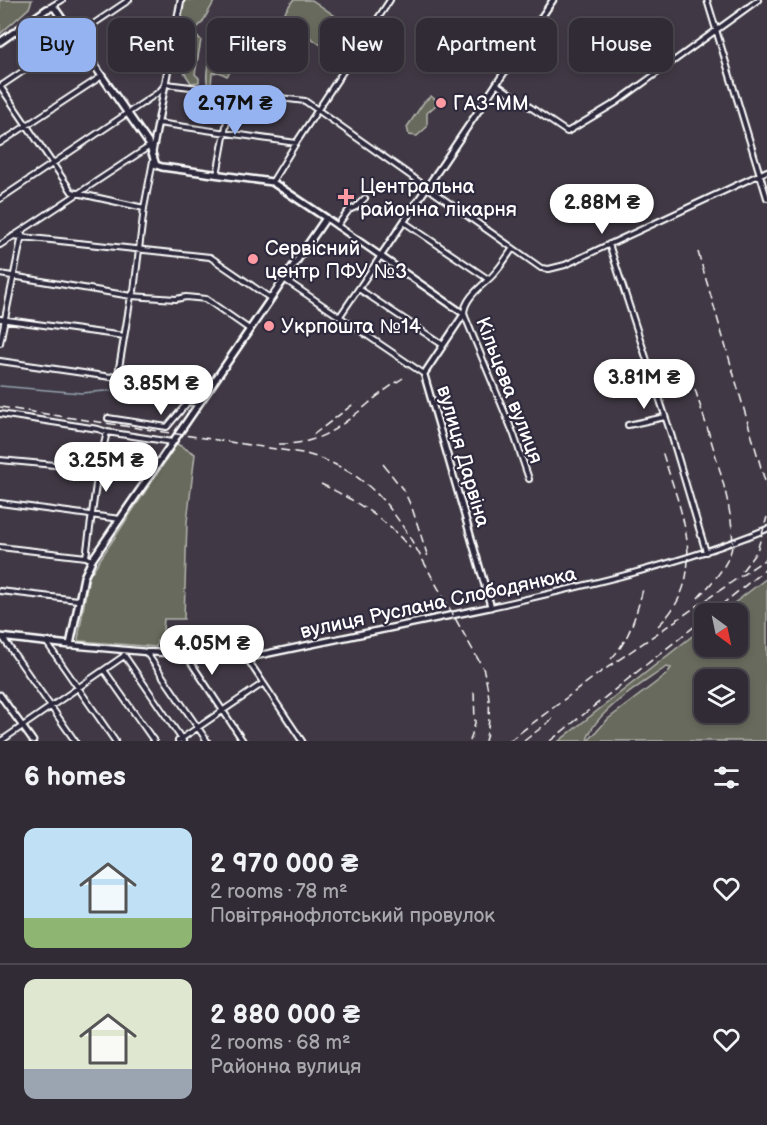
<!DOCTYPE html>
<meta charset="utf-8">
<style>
:root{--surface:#302b34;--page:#3c3740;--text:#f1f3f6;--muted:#a8a7ac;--line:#4b474f;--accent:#95b2f1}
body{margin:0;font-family:"Balsamiq Sans",sans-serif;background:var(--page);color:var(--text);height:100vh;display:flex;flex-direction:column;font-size:22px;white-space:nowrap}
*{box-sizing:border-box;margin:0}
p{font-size:20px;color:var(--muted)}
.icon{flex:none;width:33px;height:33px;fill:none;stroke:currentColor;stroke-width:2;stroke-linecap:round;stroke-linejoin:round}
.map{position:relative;height:741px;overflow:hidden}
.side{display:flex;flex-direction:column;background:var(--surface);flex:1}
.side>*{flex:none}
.banner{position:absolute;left:18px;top:18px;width:732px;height:54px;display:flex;gap:12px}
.needle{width:39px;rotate:147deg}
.controls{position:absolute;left:694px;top:603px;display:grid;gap:12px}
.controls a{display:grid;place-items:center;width:54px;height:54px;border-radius:12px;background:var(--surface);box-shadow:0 3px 9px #0003,0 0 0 2px var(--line);font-size:30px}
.price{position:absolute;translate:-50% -51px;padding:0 14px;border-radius:21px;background:#fff;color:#222;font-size:20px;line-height:39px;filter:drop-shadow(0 2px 3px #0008)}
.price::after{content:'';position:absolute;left:50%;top:36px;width:18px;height:14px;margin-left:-9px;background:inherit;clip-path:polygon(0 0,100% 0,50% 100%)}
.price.current{background:var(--accent);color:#111}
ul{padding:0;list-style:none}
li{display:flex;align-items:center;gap:18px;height:150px;padding:0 24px}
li+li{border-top:2px solid var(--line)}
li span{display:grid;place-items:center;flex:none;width:168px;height:120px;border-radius:12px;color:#555}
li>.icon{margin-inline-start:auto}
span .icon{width:72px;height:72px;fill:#fffc;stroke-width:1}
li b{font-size:26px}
h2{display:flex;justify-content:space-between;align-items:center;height:72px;padding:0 24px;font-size:26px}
.tag{padding:0 21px;border-radius:12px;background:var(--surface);box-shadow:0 3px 9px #0003,0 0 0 2px var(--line);font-size:21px;line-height:54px}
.tag.current{background:var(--accent);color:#111}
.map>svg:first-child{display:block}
.green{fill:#686b5d;stroke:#b4b5ae;stroke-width:1.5;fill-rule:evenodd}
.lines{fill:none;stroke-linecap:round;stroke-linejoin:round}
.stream{stroke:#92a0ab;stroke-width:1.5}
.minor-casing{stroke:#fff;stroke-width:8}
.tertiary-casing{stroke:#fff;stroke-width:9}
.secondary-casing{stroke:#fff;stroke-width:10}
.minor{stroke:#2f2a3d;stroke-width:4}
.tertiary{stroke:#2f2a3d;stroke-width:4.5}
.secondary{stroke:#2f2a3d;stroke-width:5}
.rail{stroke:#fff;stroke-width:1.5;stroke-dasharray:9 4.5;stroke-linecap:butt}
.poi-dot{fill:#ff9aa2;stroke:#2f2a3d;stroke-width:2}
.labels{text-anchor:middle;stroke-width:4.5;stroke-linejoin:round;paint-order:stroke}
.poi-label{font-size:20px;fill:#fff;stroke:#2f2a3d;text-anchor:start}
.street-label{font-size:20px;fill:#fff;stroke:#2f2a3d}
</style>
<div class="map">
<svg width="767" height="741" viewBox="0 0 767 741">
<rect width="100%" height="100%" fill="#403945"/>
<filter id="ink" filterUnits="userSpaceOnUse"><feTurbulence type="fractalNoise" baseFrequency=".0167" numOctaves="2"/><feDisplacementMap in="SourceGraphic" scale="12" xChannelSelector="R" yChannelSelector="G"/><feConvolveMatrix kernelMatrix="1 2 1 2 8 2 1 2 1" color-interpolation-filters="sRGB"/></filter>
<g filter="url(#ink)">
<!-- green -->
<path class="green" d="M0,0H32L29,8L0,34Z
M183,0H215L202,23L194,31L179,28Z
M293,0H312L361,34L339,67L335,65L333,66L330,64L325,68L323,66L332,53L283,18L281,20L283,22L261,52H258Z
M189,36H197L201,40L195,74L199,78V82L191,83L182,69L187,50L185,39Z
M231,40L235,44L234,49L237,55L229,60L230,72L227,76L219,72L212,73L211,86H208C204,75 210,55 213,44L215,41L224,44Z
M431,96L436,100V105L427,113V127L417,136L409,135L407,127L424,102Z
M177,444L195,454L187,522L184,619H164L162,641H157L156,647L79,641L78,639L89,576Z
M767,578V741H588L608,719L667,674L671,668L666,667C643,684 593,712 587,741H559L705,626V646H738V614L721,613ZM705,680H738V712H705Z"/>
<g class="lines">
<!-- stream -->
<path class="stream" d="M0,386L81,393L130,389L184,376"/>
<defs>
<path id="minor" d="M707,0L767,198
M52,6L62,0
M496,84L567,132L617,102L758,0
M0,86L72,192L144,208
M1,86L129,0
M158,123L296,143
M0,143L102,76
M217,175L232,93
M272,182L296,143L390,0
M0,199L159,92L166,84L305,101L541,268L549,269L565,265L767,171
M404,222L488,279
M337,226L349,210L356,207L365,198
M13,236L210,257L270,298
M609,244L671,434L706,552
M0,245L150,146
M513,248C507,257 500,268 492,276C482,286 464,298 464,314L514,435L529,479
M0,274L131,296L176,299L186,297L206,299L249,329
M284,279L424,374
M359,289L443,345
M340,316L380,257
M0,319L124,336
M0,343L22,235
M0,361L111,377L118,374L131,296L134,291L144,208L153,161
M0,414L98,429L107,432L172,442
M108,418L167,427L188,402L199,404
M628,425L665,417
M0,460L98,469
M0,503L120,519
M0,547L86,557
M92,560L86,557L98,470L107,432
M0,591L78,600
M491,607C584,586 678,565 767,529
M3,638L75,741
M47,643L115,741
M146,652L207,741
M124,655L183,741
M186,655L243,741
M246,657L302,741
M104,670L154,741
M1,741L124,656
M178,741L262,684"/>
<path id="tertiary" d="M152,154L181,0
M380,257L553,0
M70,645L146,652L251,657L491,607L424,374L464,314L326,218
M0,695L33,741"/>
<path id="secondary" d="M0,42L47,9L54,7L149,144L156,165L162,167L272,182L326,218L92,560L84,577L70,645L0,637"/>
</defs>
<!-- minor casing -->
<use href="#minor" class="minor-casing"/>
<!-- tertiary casing -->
<use href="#tertiary" class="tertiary-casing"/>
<!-- secondary casing -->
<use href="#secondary" class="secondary-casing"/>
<!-- minor -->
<use href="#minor" class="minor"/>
<!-- tertiary -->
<use href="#tertiary" class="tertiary"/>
<!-- secondary -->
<use href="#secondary" class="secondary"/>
<!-- rail -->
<path class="rail" d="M698,252L767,488
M695,389C705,423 740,521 731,551C725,570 709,586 696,600
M0,407L302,453C375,471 400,518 433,579C450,609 466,638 483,668C490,693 492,715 485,741
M313,435L356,402
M279,444C319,445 340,427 368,404C379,394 391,386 403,378
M383,464L404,491L412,508L428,557
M321,484C355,500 386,519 410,548
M742,571L757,551L767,517
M710,614L767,568
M658,626C712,575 680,510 662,451
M611,659C631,638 636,613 644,586
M470,741L475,723L474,690
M509,741L598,674L767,558
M524,741L555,717
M550,741L705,618"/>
</g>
</g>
<!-- markers -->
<g class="poi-dot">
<circle cx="441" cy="103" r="6"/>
<path d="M343 188h6v6h6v6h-6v6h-6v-6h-6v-6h6z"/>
<circle cx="253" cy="259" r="6"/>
<circle cx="269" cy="326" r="6"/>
</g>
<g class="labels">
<!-- poi labels -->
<g class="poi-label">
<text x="453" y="110">ГАЗ-ММ</text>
<text x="360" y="193">Центральна<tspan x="360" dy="23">районна лікарня</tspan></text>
<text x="265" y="255">Сервісний<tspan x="265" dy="23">центр ПФУ №3</tspan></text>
<text x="281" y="333">Укрпошта №14</text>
</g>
<!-- street labels -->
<g class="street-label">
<text transform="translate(510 390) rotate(69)" y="7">Кільцева вулиця</text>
<text transform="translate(464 456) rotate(74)" y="7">вулиця Дарвіна</text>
<text transform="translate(438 602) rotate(-12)" y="7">вулиця Руслана Слободянюка</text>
</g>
</g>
</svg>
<div class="controls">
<a><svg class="needle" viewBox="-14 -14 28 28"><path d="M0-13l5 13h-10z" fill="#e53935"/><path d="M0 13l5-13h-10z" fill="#a8a7ac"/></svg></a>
<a><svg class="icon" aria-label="layers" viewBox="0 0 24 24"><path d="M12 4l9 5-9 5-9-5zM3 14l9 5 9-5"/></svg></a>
</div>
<b class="price current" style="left:235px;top:136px">2.97M ₴</b>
<b class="price" style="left:602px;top:235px">2.88M ₴</b>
<b class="price" style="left:644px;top:410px">3.81M ₴</b>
<b class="price" style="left:161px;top:416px">3.85M ₴</b>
<b class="price" style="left:106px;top:493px">3.25M ₴</b>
<b class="price" style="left:212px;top:676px">4.05M ₴</b>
<div class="banner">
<a class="tag current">Buy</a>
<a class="tag">Rent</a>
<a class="tag">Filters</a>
<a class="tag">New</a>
<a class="tag">Apartment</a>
<a class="tag">House</a>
</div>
</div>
<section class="side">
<h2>6 homes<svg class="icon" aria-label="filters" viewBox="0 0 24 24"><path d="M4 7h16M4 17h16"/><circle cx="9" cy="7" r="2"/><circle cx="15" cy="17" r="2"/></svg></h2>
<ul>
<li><span style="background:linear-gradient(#bfe0f5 75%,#8fb573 0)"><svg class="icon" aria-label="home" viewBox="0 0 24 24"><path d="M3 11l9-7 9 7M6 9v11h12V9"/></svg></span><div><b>2 970 000 ₴</b><p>2 rooms · 78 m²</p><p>Повітрянофлотський провулок</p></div><svg class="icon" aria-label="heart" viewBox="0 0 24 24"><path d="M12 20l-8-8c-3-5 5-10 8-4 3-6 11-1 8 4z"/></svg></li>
<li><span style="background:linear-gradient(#dfe7d0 75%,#9aa5b1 0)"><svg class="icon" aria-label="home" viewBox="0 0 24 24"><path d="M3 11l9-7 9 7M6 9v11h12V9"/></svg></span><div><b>2 880 000 ₴</b><p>2 rooms · 68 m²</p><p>Районна вулиця</p></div><svg class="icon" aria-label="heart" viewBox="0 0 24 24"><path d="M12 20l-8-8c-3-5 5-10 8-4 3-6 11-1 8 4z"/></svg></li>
</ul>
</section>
